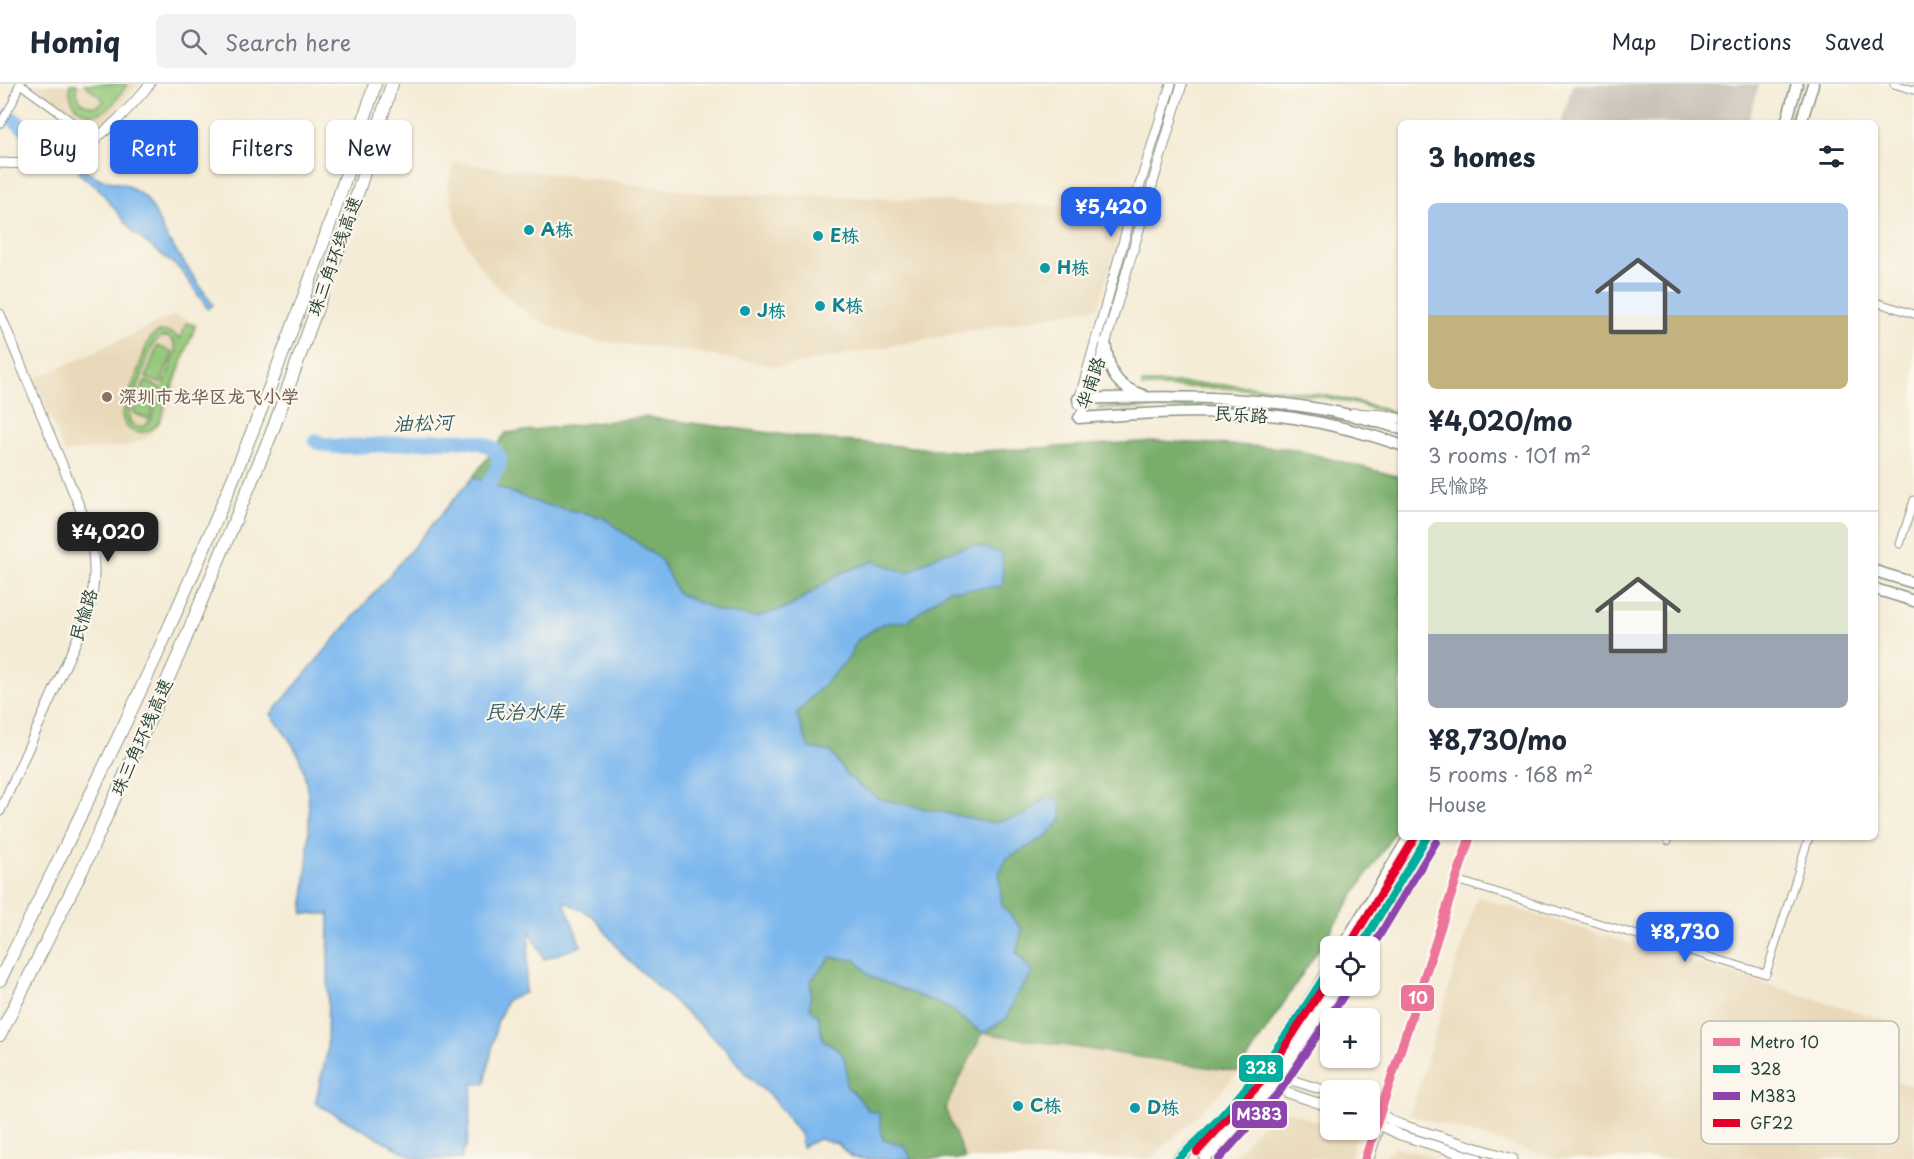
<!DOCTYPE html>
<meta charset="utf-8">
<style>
:root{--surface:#fff;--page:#f2f2f3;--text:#1f2937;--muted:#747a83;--line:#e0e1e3;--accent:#2563eb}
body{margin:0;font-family:"Playpen Sans","LXGW WenKai TC",sans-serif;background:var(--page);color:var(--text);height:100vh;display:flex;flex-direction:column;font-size:22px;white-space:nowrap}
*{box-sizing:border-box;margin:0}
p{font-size:20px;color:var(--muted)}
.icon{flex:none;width:33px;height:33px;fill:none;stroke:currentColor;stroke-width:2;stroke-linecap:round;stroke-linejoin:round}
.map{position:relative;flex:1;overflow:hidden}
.sheet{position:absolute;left:1398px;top:36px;width:480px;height:720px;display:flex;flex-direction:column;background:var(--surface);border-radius:9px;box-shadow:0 2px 4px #0004}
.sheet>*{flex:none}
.banner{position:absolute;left:18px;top:36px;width:570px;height:54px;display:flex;gap:12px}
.buttons{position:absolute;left:1320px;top:852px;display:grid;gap:12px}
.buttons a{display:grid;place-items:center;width:60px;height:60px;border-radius:9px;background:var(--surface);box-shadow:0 2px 4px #0004;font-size:30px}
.price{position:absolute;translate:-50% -51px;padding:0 14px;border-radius:12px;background:var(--accent);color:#fff;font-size:20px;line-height:39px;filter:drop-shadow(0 2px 3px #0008)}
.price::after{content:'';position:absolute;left:50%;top:36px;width:18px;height:14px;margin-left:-9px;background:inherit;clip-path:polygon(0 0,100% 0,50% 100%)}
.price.current{background:#222;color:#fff}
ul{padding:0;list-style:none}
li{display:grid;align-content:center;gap:12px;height:318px;padding:0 30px}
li+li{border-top:2px solid var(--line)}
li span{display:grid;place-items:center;height:186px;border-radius:9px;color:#555}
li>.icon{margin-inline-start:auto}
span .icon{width:108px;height:108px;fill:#fffc;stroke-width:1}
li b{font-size:26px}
h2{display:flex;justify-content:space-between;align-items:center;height:72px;padding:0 30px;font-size:26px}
.chip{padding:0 21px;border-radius:9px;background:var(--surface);box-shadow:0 2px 4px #0004;font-size:21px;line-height:54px}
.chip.current{background:var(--accent);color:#fff}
header{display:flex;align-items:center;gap:36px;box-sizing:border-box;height:84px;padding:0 30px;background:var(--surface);border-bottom:2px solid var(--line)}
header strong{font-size:28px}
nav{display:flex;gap:33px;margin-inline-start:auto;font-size:21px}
.search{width:420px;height:54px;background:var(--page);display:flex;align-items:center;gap:15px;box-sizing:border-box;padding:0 21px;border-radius:9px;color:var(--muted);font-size:22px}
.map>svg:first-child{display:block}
.built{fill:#e9d9ba}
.industrial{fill:#c9c3b8}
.green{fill:#95c97a;stroke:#5a8357;stroke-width:1.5;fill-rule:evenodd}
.forest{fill:#78ad6a;stroke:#4c754f;stroke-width:1.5}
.water{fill:#7cb7ee;stroke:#4e7a91;stroke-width:1.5}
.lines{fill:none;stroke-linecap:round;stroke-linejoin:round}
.river{stroke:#7cb7ee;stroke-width:15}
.street-casing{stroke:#8a9486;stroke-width:9}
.secondary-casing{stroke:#8a9486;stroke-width:11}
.primary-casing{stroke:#8a9486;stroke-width:13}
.highway-casing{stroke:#8a9486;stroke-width:14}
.street{stroke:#fff;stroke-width:7}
.secondary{stroke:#fff;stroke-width:9}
.primary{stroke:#fff;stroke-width:10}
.highway{stroke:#fff;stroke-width:12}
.bus-1-casing{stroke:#fbf7ec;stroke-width:12}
.bus-2-casing{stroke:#fbf7ec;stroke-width:12}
.bus-3-casing{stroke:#fbf7ec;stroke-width:12}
.bus-1{stroke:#01ad9c;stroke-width:8}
.bus-2{stroke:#8e44ad;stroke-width:8}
.bus-3{stroke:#e4002b;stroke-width:8}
.metro-1-casing{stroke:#fbf7ec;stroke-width:14}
.metro-1{stroke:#ed7499;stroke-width:9}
.culture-dot{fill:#0f9aa8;stroke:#fbf7ec;stroke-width:2}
.education-dot{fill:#8d6e63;stroke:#fbf7ec;stroke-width:2}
.labels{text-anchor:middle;stroke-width:4.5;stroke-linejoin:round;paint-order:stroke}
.culture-label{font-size:18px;font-weight:bold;fill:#0d838f;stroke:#fbf7ec;text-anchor:start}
.street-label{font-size:18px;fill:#1f3d34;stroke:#fbf7ec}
.education-label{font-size:18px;font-weight:bold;fill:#785e54;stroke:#fbf7ec;text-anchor:start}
.water-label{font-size:20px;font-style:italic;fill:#365c62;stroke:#fbf7ec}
.key{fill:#fbf7ec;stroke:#b9bfb5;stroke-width:1.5}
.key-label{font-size:16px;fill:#1f3d34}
.line-badge{stroke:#fbf7ec;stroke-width:2}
.badge-label{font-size:16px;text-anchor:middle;font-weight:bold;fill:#fff}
</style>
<header>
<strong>Homiq</strong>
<div class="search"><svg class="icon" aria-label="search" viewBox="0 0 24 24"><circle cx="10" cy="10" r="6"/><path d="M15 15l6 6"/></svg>Search here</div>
<nav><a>Map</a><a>Directions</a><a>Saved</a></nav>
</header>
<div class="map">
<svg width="1914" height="1075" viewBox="0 0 1914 1075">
<rect width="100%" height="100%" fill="#fbf7ec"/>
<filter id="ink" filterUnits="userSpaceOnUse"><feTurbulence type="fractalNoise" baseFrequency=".0167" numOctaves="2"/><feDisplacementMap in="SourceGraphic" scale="12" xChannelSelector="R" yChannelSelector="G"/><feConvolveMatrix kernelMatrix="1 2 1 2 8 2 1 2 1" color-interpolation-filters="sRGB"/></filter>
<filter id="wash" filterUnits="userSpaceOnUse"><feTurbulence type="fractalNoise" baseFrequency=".008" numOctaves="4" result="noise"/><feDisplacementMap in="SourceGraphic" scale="24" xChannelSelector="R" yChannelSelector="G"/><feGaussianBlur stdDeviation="1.35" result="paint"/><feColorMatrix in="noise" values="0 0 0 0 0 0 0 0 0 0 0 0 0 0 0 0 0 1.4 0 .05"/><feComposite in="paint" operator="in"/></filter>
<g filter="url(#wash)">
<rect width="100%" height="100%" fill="#f5ecd7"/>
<!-- built -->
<path class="built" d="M34,0H139L107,36L87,39Z
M455,78L712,110L825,112L1107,124L1118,128L1122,134L1123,140L1098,223L779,283L685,267L596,257L571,251L547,241L525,228L505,211L488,193L473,172L461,149L453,125L448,100Z
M174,231L198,239L165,332L156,344L146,354L127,363L64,368L35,295Z
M1477,813L1895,939L1879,992L1914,1002V1075H1557L1410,1031Z
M983,949L1239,988L1198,1031L1150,1075H965L945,1024Z
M1276,1023L1330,1042V1046H1342L1357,1051L1350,1075H1232Z
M1395,1062L1437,1075H1382Z"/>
<!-- industrial -->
<path class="industrial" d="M1573,0H1759L1748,39H1561Z"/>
<!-- green -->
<path class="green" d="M70,0H77L76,8L82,19L94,23L105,17L84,0H128C121,8 115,20 106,26C87,39 66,20 70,0Z
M186,239L195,242L159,338C148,353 125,353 122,331L148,258C156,244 170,245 180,255ZM161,253H168L174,258L176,268L151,336L143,343H136L130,338L129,328L153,260Z
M157,262L173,268L161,299L146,294Z
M145,297L160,303L149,335L133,329Z
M1142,299C1226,299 1315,302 1396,329L1395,331C1315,304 1225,303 1142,303Z
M1185,321C1247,323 1308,325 1368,342V344C1328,332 1287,329 1245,327C1196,324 1148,324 1098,325V323Z"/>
<!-- forest -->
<path class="forest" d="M645,333L810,354L968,368L1158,357L1289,364L1401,393V738L1239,988L983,949L945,1024L965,1075H911L905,1062L883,1056C873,1035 864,1017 846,1002C847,976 847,968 823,956L818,932L810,924L811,896L831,873L856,876L871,893L947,923L983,949L1007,934L1016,911L1033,889L1016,867L1022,846L1002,821L999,789L1007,774L1045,753L1062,735L1060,720L1049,712L1025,731L992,739L879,715L846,691L831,668L809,664L796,630L849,574L856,557L882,540L908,537L949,505L961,506L938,471L907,489L874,477L841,489L789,523L756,533L720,528L677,509L661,476L602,433L541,420L473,393L506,349Z"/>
<!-- water -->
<path class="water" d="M81,84L100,95L126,101L145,113L153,125L167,154L213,221L208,225L181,186L134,149L99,105L78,89Z
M473,393L541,420L602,433L661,476L677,509L720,528L756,533L790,523L841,489L874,477L907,489L938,471L973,461L1002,469L1003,502L961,506L949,505L908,537L882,540L856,557L849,574L796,630L809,664L831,668L846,691L879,715L992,739L1025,731L1049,712L1060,720L1062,735L1045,753L1007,774L999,789L1002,821L1022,846L1016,868L1033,889L1016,911L1007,934L983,949L947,923L871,893L856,876L831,873L811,896L810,924L818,932L823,956C847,968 847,976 846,1002L856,1011L869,1027L879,1029L883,1056L905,1062L911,1075H868L851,1073L838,1060L819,1055L802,1063L800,1050L772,1014L745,989L726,965L625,873L593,832L564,817L581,862L544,875L530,846L525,909L507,916L497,939L485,1000H473L467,1060L461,1075H416L315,1019L327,969L329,830H303C306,781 317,719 299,673C293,658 280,643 271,630Z"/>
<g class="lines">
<!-- river -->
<path class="river" d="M9,32L52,65
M316,357C343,377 491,334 499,374C501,383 493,392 489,399"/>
</g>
</g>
<g filter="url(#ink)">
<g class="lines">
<defs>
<path id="street" d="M20,0L97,56
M1894,0L1914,6
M0,40L13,18L19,0
M1875,218L1914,230
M1900,460L1914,416
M1668,757L1669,753
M1456,796L1766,890L1809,753
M1382,1030L1470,753"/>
<path id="secondary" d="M0,79C73,84 106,52 150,0
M0,230L85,436C97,469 97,500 87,533L0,727
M1078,320L1134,120L1171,0
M1353,329L1385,331L1401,335
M1079,334L1089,315L1182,0
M1260,990L1270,1003L1330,1023
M1260,990L1278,992L1330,1008
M1370,1022L1392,1037L1402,1041L1513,1075
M1370,1036L1400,1051L1479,1075
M1369,1075L1379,1041"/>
<path id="primary" d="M1786,39L1797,0
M1801,39L1813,0
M1105,258C1109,286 1113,302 1143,311
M1078,315C1187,311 1297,311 1401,345
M1079,334C1146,329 1227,324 1294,334C1331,340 1366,349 1401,361
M1875,487L1914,499
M1875,505L1914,517
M1343,862L1409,753
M1361,862L1427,753
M1178,1075C1242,1020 1287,955 1330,883
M1205,1075L1272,1001L1337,902"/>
<path id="highway" d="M0,896C53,786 109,677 159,566C242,382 317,193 375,0
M0,951L84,782L180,568L272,348L350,133L392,0"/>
</defs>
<!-- street casing -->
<use href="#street" class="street-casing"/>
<!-- secondary casing -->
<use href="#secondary" class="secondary-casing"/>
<!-- primary casing -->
<use href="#primary" class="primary-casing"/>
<!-- highway casing -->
<use href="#highway" class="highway-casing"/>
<!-- street -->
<use href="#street" class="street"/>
<!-- secondary -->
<use href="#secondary" class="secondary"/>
<!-- primary -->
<use href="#primary" class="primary"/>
<!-- highway -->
<use href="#highway" class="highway"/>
<defs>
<path id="bus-1" d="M1361,862L1427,753
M1178,1075C1240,1019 1287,954 1330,883"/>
<path id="bus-2" d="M1370,867L1436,758
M1219,1075L1280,1007L1346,908"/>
<path id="bus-3" d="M1352,857L1415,753
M1197,1068L1264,995L1328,896"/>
</defs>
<!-- bus-1 casing -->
<use href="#bus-1" class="bus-1-casing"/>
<!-- bus-2 casing -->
<use href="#bus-2" class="bus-2-casing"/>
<!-- bus-3 casing -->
<use href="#bus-3" class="bus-3-casing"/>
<!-- bus-1 -->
<use href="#bus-1" class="bus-1"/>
<!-- bus-2 -->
<use href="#bus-2" class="bus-2"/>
<!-- bus-3 -->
<use href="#bus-3" class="bus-3"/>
<defs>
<path id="metro-1" d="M1365,1075L1470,753"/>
</defs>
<!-- metro-1 casing -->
<use href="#metro-1" class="metro-1-casing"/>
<!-- metro-1 -->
<use href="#metro-1" class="metro-1"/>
</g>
</g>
<!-- markers -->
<g class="culture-dot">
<circle cx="529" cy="146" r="6"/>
<circle cx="818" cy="152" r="6"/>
<circle cx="1045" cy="184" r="6"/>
<circle cx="820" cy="222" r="6"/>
<circle cx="745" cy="227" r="6"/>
<circle cx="1018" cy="1022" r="6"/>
<circle cx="1135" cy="1024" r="6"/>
</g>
<circle class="education-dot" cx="107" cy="313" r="6"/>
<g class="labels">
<!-- culture labels -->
<g class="culture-label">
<text x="541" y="152">A栋</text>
<text x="830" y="158">E栋</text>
<text x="1057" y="190">H栋</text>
<text x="832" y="228">K栋</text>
<text x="757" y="233">J栋</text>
<text x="1030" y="1028">C栋</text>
<text x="1147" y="1030">D栋</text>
</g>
<!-- street labels -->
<g class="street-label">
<text transform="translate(335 172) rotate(-70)" y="6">珠三角环线高速</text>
<text transform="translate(1091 299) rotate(-71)" y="6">华南路</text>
<text transform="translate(1241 331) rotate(3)" y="6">民乐路</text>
<text transform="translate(84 531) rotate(-73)" y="6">民愉路</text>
<text transform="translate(142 653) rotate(-66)" y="6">珠三角环线高速</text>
</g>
<!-- education labels -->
<g class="education-label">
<text x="119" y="319">深圳市龙华区龙飞小学</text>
</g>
<!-- water labels -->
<g class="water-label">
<text transform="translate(423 339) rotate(-2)" y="7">油松河</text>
<text x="525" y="635">民治水库</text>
</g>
</g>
<!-- legend -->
<rect x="1701" y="937" width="198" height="123" rx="9" class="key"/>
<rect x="1713" y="954" width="27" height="8" fill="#ed7499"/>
<rect x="1713" y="981" width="27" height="8" fill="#01ad9c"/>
<rect x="1713" y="1008" width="27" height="8" fill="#8e44ad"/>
<rect x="1713" y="1035" width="27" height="8" fill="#e4002b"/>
<g class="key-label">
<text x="1750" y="964">Metro 10</text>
<text x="1750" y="991">328</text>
<text x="1750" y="1018">M383</text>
<text x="1750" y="1045">GF22</text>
</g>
<g class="line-badge">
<rect x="1400" y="900" width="35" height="28" rx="6" fill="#ed7499"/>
<rect x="1238" y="970" width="46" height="29" rx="6" fill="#01ad9c"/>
<rect x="1231" y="1016" width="57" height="29" rx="6" fill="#8e44ad"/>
</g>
<g class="badge-label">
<text x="1418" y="920">10</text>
<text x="1261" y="990">328</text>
<text x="1259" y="1036">M383</text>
</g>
</svg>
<div class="buttons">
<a><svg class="icon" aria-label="locate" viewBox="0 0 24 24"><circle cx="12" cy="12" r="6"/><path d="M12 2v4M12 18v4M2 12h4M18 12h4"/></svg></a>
<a>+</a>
<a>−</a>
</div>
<b class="price" style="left:1111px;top:154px">¥5,420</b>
<b class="price current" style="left:108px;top:479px">¥4,020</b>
<b class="price" style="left:1685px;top:879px">¥8,730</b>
<div class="banner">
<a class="chip">Buy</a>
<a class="chip current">Rent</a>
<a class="chip">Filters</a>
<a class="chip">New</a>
</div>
<section class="sheet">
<h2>3 homes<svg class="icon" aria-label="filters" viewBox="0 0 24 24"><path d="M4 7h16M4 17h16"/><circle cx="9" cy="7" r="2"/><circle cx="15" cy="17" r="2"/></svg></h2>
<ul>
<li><span style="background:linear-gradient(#a9c7e8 60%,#c2b280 0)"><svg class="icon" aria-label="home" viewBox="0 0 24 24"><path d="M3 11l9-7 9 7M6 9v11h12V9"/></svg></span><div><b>¥4,020/mo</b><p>3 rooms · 101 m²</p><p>民愉路</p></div></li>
<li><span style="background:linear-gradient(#dfe7d0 60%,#9aa5b1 0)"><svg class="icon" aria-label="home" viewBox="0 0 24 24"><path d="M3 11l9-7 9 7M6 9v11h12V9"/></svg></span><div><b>¥8,730/mo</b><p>5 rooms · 168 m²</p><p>House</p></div></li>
</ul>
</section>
</div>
